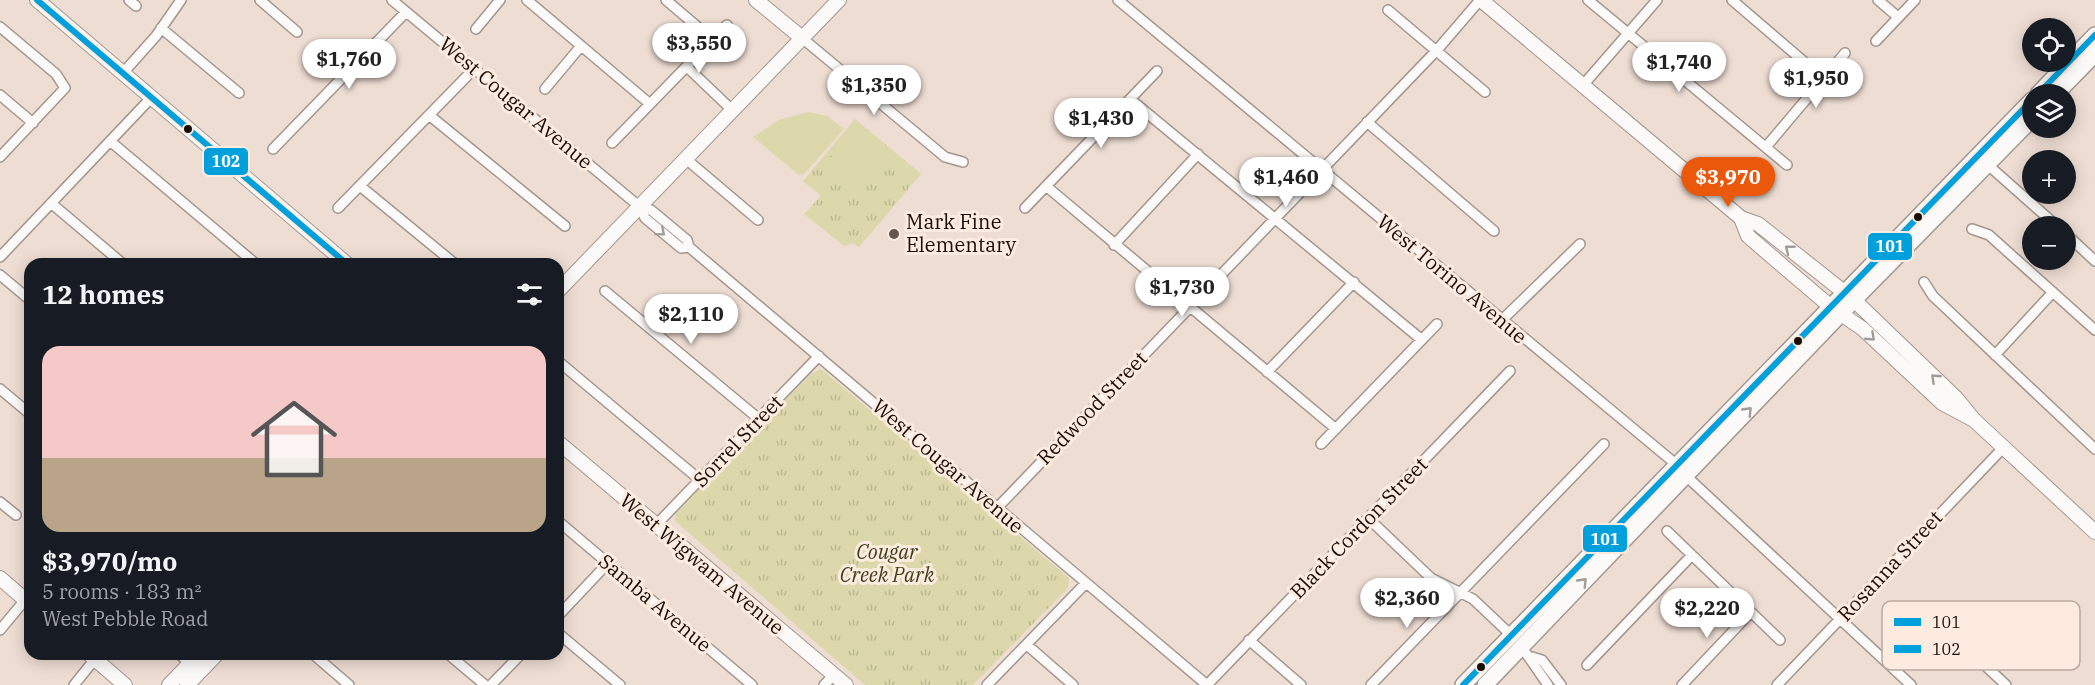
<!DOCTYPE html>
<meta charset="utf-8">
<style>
:root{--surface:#171b24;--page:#242831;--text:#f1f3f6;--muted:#9ea1a6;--line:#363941;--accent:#ea580c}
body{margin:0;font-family:"IBM Plex Serif",serif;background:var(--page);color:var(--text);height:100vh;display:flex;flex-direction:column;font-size:22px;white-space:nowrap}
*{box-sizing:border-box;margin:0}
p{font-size:20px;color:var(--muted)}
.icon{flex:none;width:33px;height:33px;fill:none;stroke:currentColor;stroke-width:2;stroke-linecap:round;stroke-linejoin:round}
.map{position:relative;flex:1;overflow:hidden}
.side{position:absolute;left:24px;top:258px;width:540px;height:402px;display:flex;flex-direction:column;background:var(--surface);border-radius:18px;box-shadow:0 3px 15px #0003}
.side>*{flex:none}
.controls{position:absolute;left:2022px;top:18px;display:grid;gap:12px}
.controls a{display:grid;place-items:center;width:54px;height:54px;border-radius:50%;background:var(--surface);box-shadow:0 3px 15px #0003;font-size:30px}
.price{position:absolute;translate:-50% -51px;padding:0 14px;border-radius:21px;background:#fff;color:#222;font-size:20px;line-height:39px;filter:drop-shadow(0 2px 3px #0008)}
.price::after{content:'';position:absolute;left:50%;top:36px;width:18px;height:14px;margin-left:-9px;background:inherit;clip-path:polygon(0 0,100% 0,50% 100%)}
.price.current{background:var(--accent);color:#fff}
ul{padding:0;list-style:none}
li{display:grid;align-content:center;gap:12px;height:318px;padding:0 18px}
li+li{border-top:2px solid var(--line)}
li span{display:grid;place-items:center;height:186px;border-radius:18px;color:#555}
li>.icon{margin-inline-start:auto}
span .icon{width:108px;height:108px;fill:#fffc;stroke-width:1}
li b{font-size:26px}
h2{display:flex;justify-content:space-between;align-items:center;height:72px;padding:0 18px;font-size:26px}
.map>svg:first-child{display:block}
.grass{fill:url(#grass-tufts)}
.pitch{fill:#dcd8ac}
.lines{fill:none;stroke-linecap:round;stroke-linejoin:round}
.street-casing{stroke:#a3968e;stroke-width:12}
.secondary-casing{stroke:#a3968e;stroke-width:16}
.primary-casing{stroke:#a3968e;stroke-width:18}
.street{stroke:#fcfaf8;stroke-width:9}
.secondary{stroke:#fcfaf8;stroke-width:14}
.primary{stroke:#fcfaf8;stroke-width:15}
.bus-1-casing{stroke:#feebdf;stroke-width:10}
.bus-2-casing{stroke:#feebdf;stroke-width:10}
.bus-1{stroke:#00a0dc;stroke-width:6}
.bus-2{stroke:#00a0dc;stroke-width:6}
.oneway{stroke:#a19c98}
.bus-dot{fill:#180e08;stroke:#feebdf;stroke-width:2}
.poi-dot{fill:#63564f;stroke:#feebdf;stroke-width:2}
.labels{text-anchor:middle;stroke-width:6;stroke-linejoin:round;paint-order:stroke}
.street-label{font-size:20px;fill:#180e08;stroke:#feebdf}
.poi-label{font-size:20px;fill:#180e08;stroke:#feebdf;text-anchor:start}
.park-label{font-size:20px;font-style:italic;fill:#3e401b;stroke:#feebdf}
.key{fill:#feebdf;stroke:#b9a99e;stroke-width:1.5}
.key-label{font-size:16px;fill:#180e08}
.line-badge{stroke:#feebdf;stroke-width:2}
.badge-label{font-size:16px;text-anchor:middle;font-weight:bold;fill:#fff}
</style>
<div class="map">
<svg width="2095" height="685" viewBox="0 0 2095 685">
<defs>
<pattern id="grass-tufts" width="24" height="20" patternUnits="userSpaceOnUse" patternTransform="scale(1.5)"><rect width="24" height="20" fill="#dcd8ac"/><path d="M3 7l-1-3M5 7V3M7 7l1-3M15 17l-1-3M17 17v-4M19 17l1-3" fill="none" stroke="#bcb892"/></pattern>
</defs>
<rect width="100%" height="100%" fill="#eeddd3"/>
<!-- grass -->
<path class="grass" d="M855,119L921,174L859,247L853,243L844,246L804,214L821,196L803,181Z
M821,369L1069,578L1068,588L973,685H865L675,521L676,513L811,374Z"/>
<!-- pitch -->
<path class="pitch" d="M808,112L827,116L844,129L804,174L799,175L753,137L779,120Z
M858,126L871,137L854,157L841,145Z
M872,138L886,150L869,170L855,158Z
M840,147L868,171L851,190L823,167Z"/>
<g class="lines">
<defs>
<path id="street" d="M129,0L136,6
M260,0L297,32
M392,0L640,207L651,210L687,240L689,247L1207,685
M527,0L650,104
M666,0L713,40
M1118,0L1677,465
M1588,0L1787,165
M1732,0L1823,78
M1878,0L1898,17
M1388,10L1485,92
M0,27L56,74L65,88L0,157
M161,28L239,93
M476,29L500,0
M802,38L945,157L963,162
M1876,41L1915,0
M687,67L732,110
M123,73L156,36L181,0
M1584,84L1657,0
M545,89L581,46
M0,95L33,123
M1130,99L1422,340
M429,115L565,226
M1367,122L1494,231
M110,141L256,264
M612,143L727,25
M1766,147L1845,53
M273,149L406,12
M686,159L758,220
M1988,165L2057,226
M360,186L455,264
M1046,186L1336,429
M51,203L123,264
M640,207L645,218L681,248L689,247
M338,208L474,69
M1025,208L1157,71
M1972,229L1989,235L2095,330
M2066,234L2095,261
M1114,245L1198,154
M0,257L151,98
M0,275L30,300
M1924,282L1933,296L2095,449
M605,291L759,419
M1502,320L1580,244
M1995,355L2053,292
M558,361L700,480
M1267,372L1354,282
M0,389L30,414
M1321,444L1437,324
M1685,475L1911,685
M0,502L16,515
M997,508L1437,50L1480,0
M1368,518L1431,578L1473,599L1511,635
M558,521L752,685
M656,525L819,356
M1667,531L1780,640
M558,616L608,563
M0,630L25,600
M558,633L620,685
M1249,640L1301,685
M1027,645L1073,685
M1521,646L1548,685
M179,654L190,663
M313,654L349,685
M448,654L485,685
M1974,655L2006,685
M1532,657L1542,660L1561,685
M1587,665L1692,555
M74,685L95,659
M491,685L521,654
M824,685L834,675
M987,685L1085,584
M1207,685L1510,371
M1371,685L1604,444
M1682,685L1751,612
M1777,685L2003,448"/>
<path id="secondary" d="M37,0L347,264
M756,0L802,38
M1481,0L1741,218
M558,291L839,0
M1974,420L1942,403L1863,329L1831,307L1777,261L1748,236L1741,218L1758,224L1854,300L1956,398L1974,420L2095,532
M558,442L846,685
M0,578L30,604
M89,654L125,685
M169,685L199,654
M187,685L217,654"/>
<path id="primary" d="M2038,94L2095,35
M2056,94L2095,54
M1463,685L2032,100
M1485,685L1854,300L2032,119"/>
</defs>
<!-- street casing -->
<use href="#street" class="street-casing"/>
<!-- secondary casing -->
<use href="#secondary" class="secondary-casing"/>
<!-- primary casing -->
<use href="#primary" class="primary-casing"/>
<!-- street -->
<use href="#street" class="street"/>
<!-- secondary -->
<use href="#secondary" class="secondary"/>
<!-- primary -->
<use href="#primary" class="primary"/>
<defs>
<path id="bus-1" d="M2038,94L2095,35
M1463,685L2032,100"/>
<path id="bus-2" d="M37,0L347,264"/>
</defs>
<!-- bus-1 casing -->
<use href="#bus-1" class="bus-1-casing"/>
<!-- bus-2 casing -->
<use href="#bus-2" class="bus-2-casing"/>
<!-- bus-1 -->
<use href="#bus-1" class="bus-1"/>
<!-- bus-2 -->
<use href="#bus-2" class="bus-2"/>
</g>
<!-- one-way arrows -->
<defs><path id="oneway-chevron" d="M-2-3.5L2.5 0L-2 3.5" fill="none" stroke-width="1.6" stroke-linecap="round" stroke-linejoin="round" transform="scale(1.5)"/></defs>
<g class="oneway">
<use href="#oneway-chevron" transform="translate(661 232) rotate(40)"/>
<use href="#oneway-chevron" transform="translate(1789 249) rotate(-141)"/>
<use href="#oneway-chevron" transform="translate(1871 337) rotate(43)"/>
<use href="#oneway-chevron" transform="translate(1935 378) rotate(-137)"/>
<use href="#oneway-chevron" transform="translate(1748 411) rotate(-46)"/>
<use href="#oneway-chevron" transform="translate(1583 582) rotate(-46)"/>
</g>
<!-- markers -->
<g class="bus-dot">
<circle cx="188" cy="129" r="5"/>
<circle cx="1918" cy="217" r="5"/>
<circle cx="1798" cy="341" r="5"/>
<circle cx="1481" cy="667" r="5"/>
</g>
<circle class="poi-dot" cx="894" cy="234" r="6"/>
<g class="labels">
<!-- street labels -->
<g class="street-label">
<text transform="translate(516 103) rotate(40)" y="7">West Cougar Avenue</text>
<text transform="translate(1452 279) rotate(40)" y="7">West Torino Avenue</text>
<text transform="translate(1092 408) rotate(-46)" y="7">Redwood Street</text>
<text transform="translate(738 441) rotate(-46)" y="7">Sorrel Street</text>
<text transform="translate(948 466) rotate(41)" y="7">West Cougar Avenue</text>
<text transform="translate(1359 528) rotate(-46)" y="7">Black Cordon Street</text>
<text transform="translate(702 564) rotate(40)" y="7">West Wigwam Avenue</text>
<text transform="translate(1890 566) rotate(-47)" y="7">Rosanna Street</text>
<text transform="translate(655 603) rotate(40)" y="7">Samba Avenue</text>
</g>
<!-- poi labels -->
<g class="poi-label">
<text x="906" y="229">Mark Fine<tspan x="906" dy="23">Elementary</tspan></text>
</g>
<!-- park labels -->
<g class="park-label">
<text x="887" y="559">Cougar<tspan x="887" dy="23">Creek Park</tspan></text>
</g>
</g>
<!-- legend -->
<rect x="1882" y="601" width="198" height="69" rx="9" class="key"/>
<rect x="1894" y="618" width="27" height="8" fill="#00a0dc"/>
<rect x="1894" y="645" width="27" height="8" fill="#00a0dc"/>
<g class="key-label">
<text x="1932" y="628">101</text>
<text x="1932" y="655">102</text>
</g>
<g class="line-badge">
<rect x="203" y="147" width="46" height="29" rx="6" fill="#00a0dc"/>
<rect x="1867" y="232" width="46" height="29" rx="6" fill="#00a0dc"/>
<rect x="1582" y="524" width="46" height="29" rx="6" fill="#00a0dc"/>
</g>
<g class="badge-label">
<text x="226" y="167">102</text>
<text x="1890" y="252">101</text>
<text x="1605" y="545">101</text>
</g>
</svg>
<div class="controls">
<a><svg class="icon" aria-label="locate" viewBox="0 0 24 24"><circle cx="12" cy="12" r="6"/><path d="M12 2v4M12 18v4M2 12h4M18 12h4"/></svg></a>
<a><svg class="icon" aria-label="layers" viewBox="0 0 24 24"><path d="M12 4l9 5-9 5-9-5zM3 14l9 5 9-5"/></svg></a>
<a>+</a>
<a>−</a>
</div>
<b class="price" style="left:699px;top:74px">$3,550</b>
<b class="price" style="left:349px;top:90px">$1,760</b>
<b class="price" style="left:1679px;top:93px">$1,740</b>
<b class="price" style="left:1816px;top:109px">$1,950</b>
<b class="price" style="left:874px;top:116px">$1,350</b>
<b class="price" style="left:1101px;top:149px">$1,430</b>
<b class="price" style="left:1286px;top:208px">$1,460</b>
<b class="price current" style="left:1728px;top:208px">$3,970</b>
<b class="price" style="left:1182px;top:318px">$1,730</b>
<b class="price" style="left:691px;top:345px">$2,110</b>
<b class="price" style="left:1407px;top:629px">$2,360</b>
<b class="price" style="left:1707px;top:639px">$2,220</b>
<section class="side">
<h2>12 homes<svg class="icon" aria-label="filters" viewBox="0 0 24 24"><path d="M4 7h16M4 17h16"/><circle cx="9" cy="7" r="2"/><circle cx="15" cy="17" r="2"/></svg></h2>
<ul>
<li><span style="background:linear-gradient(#f6c9c9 60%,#b9a48a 0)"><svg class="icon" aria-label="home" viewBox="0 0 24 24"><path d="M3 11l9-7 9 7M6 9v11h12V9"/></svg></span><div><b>$3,970/mo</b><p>5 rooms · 183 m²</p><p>West Pebble Road</p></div></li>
</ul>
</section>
</div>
